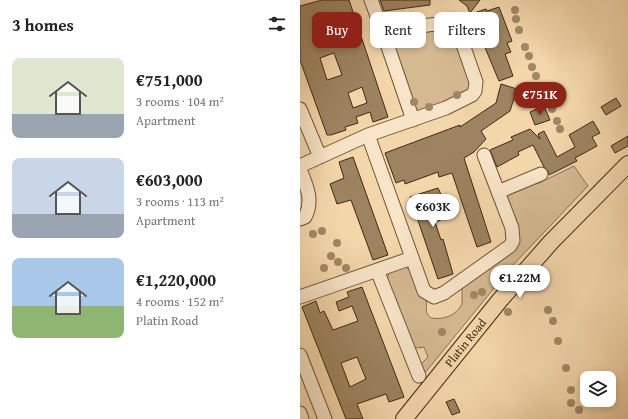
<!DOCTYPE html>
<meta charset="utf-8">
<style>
:root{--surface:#fff;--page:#f6f6f6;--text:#222;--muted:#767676;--accent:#8f2418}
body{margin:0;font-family:"Gentium Book Plus",serif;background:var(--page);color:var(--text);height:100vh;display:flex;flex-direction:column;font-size:15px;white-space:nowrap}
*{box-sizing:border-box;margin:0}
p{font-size:13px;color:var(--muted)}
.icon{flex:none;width:22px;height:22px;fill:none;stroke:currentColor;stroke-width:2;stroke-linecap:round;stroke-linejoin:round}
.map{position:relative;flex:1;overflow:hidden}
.side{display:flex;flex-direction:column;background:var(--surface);width:300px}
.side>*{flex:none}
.hud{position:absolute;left:12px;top:12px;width:256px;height:36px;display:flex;gap:8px}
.tools{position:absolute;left:280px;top:371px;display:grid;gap:8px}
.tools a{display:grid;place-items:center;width:36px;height:36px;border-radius:8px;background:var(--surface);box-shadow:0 2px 6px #0003;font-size:20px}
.price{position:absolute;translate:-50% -34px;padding:0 9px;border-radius:14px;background:#fff;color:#222;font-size:13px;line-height:26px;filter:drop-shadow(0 1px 2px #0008)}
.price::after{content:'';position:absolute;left:50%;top:24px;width:12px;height:9px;margin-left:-6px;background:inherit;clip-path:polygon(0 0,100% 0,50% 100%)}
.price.current{background:var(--accent);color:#fff}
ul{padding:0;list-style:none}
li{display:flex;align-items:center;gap:12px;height:100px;padding:0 12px}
li span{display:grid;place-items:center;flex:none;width:112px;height:80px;border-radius:8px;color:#555}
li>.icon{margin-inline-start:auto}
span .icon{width:48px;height:48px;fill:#fffc;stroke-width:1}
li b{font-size:17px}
h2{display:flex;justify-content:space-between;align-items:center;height:48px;padding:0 12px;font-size:17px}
.chip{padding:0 14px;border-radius:8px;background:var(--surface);box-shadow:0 2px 6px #0003;font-size:14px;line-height:36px}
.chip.current{background:var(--accent);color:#fff}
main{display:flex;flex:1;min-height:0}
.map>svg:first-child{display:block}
.grass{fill:#d5b991;stroke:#8a7251}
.building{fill:#9d8361;stroke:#3f2a11;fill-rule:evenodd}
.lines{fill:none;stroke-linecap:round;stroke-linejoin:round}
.minor-casing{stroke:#6c5538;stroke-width:15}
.major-casing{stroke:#3f2a11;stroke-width:18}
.minor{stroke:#f8e4c8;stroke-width:13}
.major{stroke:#f4d6ab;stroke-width:16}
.tree{fill:#a18765}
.labels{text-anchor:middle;stroke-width:3.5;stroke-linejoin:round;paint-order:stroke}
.street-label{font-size:12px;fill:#3f2a11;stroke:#f8e4c8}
</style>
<main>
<section class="side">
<h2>3 homes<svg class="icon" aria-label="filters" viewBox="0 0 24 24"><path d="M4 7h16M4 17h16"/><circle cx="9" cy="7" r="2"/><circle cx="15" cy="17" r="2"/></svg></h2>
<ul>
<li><span style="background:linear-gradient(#dfe7d0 70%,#9aa5b1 0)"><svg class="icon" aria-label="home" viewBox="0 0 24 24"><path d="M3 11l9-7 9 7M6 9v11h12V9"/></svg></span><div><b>€751,000</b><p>3 rooms · 104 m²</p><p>Apartment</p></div></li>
<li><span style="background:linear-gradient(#c9d6e8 70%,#9aa5b1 0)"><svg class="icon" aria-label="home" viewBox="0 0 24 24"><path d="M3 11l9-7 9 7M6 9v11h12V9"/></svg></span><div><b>€603,000</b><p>3 rooms · 113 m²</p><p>Apartment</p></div></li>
<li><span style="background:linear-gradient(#a9c7e8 60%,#8fb573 0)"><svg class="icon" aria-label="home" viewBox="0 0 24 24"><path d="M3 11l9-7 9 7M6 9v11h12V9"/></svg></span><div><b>€1,220,000</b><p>4 rooms · 152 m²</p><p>Platin Road</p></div></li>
</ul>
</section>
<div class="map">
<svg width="328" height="419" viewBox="0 0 328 419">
<rect width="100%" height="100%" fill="#f4d6ab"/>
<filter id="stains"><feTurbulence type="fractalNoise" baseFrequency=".005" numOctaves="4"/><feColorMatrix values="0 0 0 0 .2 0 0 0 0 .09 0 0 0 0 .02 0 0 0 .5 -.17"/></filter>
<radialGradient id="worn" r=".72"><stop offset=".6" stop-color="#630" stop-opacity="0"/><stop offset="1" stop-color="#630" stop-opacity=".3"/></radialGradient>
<!-- grass -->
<path class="grass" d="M145,28L151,30L171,87L163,96L119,112L116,110L93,43L97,35Z
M274,166L288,186L212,266L124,374L121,364L128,357L124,347L118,348L114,347L87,280L89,273L103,267C112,267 124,290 126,298C128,306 123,312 131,318C143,320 156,316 162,304V288L208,253L206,197L207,194L235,181L237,184Z"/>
<!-- building -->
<path class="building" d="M22,0H49L88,117L73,122L70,112L56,117L58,123L45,127L46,130L31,135H27L0,60V6ZM34,53L42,75L27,80L20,58ZM62,87L67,103L53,108L48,93Z
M80,0H130V5L84,11Z
M159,0H180L170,13L167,6Z
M199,7L212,41L207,43L211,52L205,54L213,76L199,81L171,14L186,9L187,11Z
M201,84L217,89L210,111L181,131L186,139L174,152L164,158L191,242L177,247L152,173L139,177L138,172L105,184L104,180L96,183L85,153L160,125V127L196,103Z
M316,98L321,106L306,115L301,107Z
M244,106L250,120L235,125L230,112Z
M293,121L300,133L292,137L297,146L275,158L277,161L249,175L248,171L244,167L233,145L218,152L219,155L197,167L190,150L213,140L211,137L230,129L240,139L238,134L244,131L257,157L275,147L269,135Z
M328,136V146L315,153L311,146Z
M53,157L88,255L73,260L51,200L37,204L30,184L44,178L39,162Z
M138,188L151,216L135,222L141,240L143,239L153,274L138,279L110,197Z
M62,287L104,397L89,402L86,394L57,404L63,419H46L2,307L16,301L20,313L24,311L33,330L58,321L52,306L39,311L36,302L49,297L47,292ZM57,357L66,379L50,387L41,363Z
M154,399L160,412L152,415L146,402Z"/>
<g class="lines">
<defs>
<path id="minor" d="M71,0L84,35
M0,109L20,157
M68,135L124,291L134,297L144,293L210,246L213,241L212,228L184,155
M0,166L68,135L146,108L172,95L175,91L176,82L158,30C145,17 100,30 84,35L113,120
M0,169C6,185 14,200 5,217L0,219
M198,192L241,174
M77,270L119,376
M0,297L112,258
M0,355L25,419
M0,413L2,419"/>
<g id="major">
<path id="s1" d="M104,419L200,300L251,242L328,164"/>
</g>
</defs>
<!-- minor casing -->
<use href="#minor" class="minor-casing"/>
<!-- major casing -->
<use href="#major" class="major-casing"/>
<!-- minor -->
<use href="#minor" class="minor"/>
<!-- major -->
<use href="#major" class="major"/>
</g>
<!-- trees -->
<g class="tree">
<circle cx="215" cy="10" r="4"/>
<circle cx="216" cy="19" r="4"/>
<circle cx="219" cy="30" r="4"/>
<circle cx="225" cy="47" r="4"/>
<circle cx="229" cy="56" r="4"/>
<circle cx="232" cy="67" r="4"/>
<circle cx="236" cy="76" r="4"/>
<circle cx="244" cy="88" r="4"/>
<circle cx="157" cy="95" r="4"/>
<circle cx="247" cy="101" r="4"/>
<circle cx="114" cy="102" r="4"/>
<circle cx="129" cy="107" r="4"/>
<circle cx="252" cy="109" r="4"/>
<circle cx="257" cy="121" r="4"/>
<circle cx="260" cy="129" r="4"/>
<circle cx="22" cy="231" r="4"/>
<circle cx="13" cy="234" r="4"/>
<circle cx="37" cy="243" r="4"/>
<circle cx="31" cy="256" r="4"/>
<circle cx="38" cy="262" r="4"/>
<circle cx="24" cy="268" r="4"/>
<circle cx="46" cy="268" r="4"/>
<circle cx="237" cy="274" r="4"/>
<circle cx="182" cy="292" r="4"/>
<circle cx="174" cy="295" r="4"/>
<circle cx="248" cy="310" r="4"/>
<circle cx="208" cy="312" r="4"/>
<circle cx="253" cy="321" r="4"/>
<circle cx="142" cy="332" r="4"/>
<circle cx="258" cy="341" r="4"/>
<circle cx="266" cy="368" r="4"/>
<circle cx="271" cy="390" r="4"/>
<circle cx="271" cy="403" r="4"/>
<circle cx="279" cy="410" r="4"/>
</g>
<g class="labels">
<!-- street labels -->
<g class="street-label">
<text dy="4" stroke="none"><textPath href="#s1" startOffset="98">Platin Road</textPath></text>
</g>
</g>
<rect width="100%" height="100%" filter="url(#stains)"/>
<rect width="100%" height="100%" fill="url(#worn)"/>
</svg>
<div class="tools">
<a><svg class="icon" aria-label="layers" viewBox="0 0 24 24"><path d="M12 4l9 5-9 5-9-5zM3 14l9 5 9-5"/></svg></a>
</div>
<b class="price current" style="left:240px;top:116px">€751K</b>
<b class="price" style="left:133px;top:228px">€603K</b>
<b class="price" style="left:220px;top:299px">€1.22M</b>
<div class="hud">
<a class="chip current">Buy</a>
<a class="chip">Rent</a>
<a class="chip">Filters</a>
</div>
</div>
</main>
